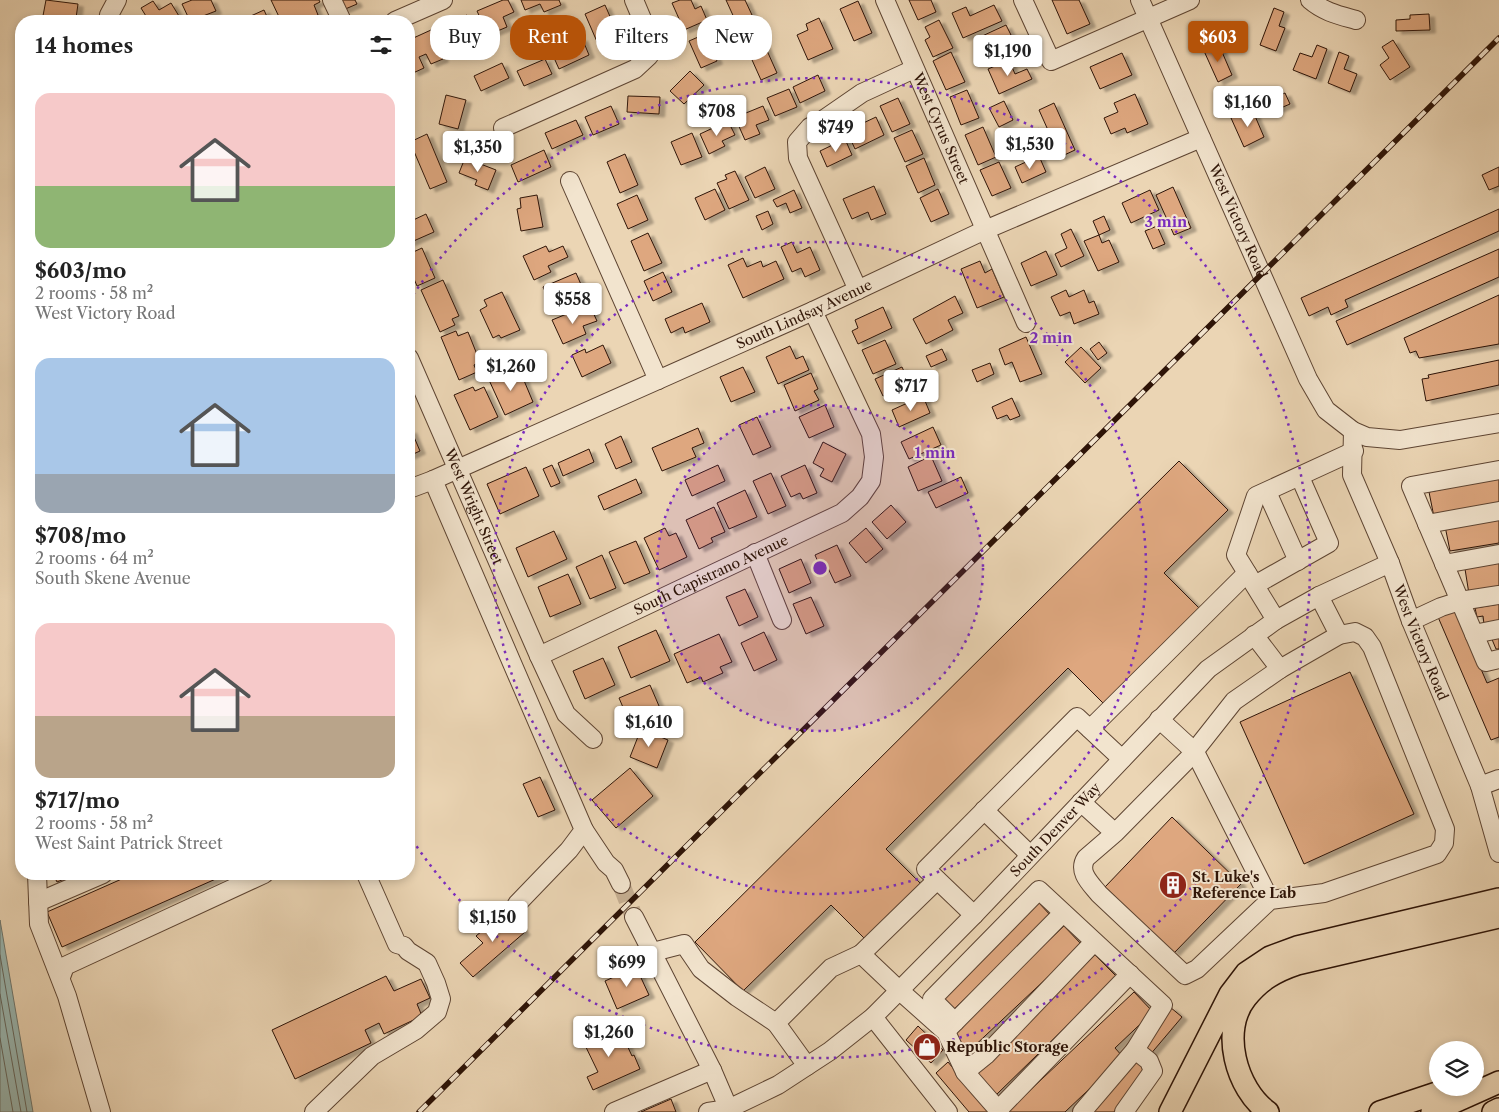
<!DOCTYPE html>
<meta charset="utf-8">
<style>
:root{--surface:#fff;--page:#f6f6f6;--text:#222;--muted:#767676;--accent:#b45309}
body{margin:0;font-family:"Libre Caslon Text",serif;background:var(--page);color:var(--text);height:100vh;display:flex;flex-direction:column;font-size:19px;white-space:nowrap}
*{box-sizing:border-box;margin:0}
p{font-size:16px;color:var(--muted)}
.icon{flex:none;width:28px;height:28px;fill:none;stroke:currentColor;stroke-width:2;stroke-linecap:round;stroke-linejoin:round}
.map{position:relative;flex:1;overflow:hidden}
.details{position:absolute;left:15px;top:15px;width:400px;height:865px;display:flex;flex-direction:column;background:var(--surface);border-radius:20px;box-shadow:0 2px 8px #0003}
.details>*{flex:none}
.guide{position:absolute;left:430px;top:15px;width:475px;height:45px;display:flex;gap:10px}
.fabs{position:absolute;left:1429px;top:1041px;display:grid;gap:10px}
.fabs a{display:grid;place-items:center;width:55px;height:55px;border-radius:50%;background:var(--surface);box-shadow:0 2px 8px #0003;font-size:25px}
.price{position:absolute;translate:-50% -42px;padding:0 11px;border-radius:5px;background:#fff;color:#222;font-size:16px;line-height:32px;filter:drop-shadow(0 1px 2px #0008)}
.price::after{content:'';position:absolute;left:50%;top:30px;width:15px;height:11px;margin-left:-8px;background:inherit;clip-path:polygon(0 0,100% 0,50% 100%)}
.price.on{background:var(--accent);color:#fff}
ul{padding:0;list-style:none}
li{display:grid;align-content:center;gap:10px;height:265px;padding:0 20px}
li span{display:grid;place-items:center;height:155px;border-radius:15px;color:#555}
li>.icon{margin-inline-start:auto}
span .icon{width:90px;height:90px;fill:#fffc;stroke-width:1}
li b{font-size:21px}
h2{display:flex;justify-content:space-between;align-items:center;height:60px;padding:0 20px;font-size:21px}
.tag{padding:0 18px;border-radius:20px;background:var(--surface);box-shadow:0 2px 8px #0003;font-size:18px;line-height:45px}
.tag.on{background:var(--accent);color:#fff}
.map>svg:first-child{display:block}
.water{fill:#99b8b3;stroke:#6e766e}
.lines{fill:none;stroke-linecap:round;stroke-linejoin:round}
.shore{stroke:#64665d;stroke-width:1}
.building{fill:#dea77f;stroke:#2e1407;filter:url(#shadow)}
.minor-tunnel{stroke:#c5ae91;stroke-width:18;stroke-dasharray:18 9;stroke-linecap:butt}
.minor-casing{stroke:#5d4432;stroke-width:20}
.major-casing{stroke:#2e1407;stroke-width:24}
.minor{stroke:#f2e4ce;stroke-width:18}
.major{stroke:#ebd5b4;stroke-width:21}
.rail-casing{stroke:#2e1407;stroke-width:5.5}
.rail{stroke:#f2e4ce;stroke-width:4;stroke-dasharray:11;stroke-linecap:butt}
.ring{fill:none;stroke:#7b2cbf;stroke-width:2.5;stroke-dasharray:2.5 5}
.labels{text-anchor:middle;stroke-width:4;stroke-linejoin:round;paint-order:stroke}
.street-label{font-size:14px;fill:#2e1407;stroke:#f2e4ce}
.poi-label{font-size:14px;font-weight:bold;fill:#2e1407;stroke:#f2e4ce;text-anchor:start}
.centre{fill:#7b2cbf;stroke:#f2e4ce;stroke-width:2.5}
.ring-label{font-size:15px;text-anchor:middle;font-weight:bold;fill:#7b2cbf;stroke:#f2e4ce;stroke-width:4;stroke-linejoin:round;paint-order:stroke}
</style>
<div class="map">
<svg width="1499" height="1112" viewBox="0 0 1499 1112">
<defs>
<filter id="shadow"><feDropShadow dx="5.5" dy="3" stdDeviation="1" flood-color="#0004"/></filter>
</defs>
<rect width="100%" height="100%" fill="#ebd5b4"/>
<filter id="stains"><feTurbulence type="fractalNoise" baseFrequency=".004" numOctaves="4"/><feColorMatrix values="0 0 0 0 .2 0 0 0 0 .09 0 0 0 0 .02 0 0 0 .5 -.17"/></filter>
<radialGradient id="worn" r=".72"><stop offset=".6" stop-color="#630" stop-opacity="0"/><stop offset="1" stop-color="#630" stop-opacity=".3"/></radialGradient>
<!-- water -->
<path class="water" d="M0,920L33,1112H0Z"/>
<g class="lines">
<!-- shore -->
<path class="shore" d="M0,955L27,1112
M0,994L21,1112
M0,1038L13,1112"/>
</g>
<!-- building -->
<path class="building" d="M46,0L78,4L76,18L61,16V21H42Z
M192,0H211L216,11L190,21L182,4Z
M271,0H319L320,2L314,5L318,15L303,21H281Z
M338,0H355L357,4L343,10Z
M503,0H508L514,12L503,17L507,27L488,35L477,11Z
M521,0H559L561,5L544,12L540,4L525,10Z
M680,0H691L695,9L701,6L707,20L684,30L672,3Z
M726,0H745L752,15L736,22Z
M909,0H931L936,12L918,20Z
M1052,0H1079L1090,24L1067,34Z
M153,1L159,10L171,3L182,21H149L141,8Z
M858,1L872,33L854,41L840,9Z
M605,5L618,35L598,44L585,14Z
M994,5L1002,21L963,38L952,13L966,7L970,16Z
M1274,8L1284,12L1279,26L1285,28L1276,51L1260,45Z
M264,10L269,21H243L242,20Z
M1429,14L1430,30L1396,31V20L1410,19V15Z
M467,15L476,33L450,45L442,26Z
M819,18L833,49L808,60L797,35L808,30L806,24Z
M939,20L953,48L933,57L925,40L930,37L925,27Z
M1006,25L1011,35L1000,39L1007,54L990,61L980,37Z
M431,30L443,59L431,64L426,54L419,57L424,68L413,73L409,63V40Z
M705,34L717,61L701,68L689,41Z
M760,35L777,73L761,80L744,42Z
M582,38L589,55L559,69L551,51Z
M1393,40L1410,67L1390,80L1380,65L1389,58L1382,47Z
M1219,45L1232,75L1218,82L1204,51Z
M1317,45L1327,49L1316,79L1293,70L1300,53L1312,57Z
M951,52L965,82L946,90L933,61Z
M1339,52L1349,56L1344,69L1357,74L1350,92L1328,83Z
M1122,53L1132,75L1100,89L1090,67Z
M545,59L552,74L524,86L517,71Z
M1009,60L1015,74L1027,69L1032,79L999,94L988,69Z
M502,63L509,78L481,91L474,76Z
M690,71L704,85L684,104L670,91Z
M818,75L825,91L800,103L793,87Z
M789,89L797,107L775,116L767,98Z
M967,90L979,118L961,125L950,97Z
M1285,93L1290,104L1269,113L1264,102Z
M1135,94L1148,124L1127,133L1125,128L1111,134L1104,118L1118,112L1114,103Z
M446,95L466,100L458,129L439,124Z
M628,96L660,97L659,114L627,112Z
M898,98L910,124L892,132L880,106Z
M1004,101L1013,120L999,127L989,108Z
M1054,103L1075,150L1060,157L1039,110Z
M611,106L619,124L593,135L585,117Z
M763,106L769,120L756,125L760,134L745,140L733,113L744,108L746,113Z
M1252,109L1264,137L1244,147L1231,118Z
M876,117L884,135L855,149L848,134L860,128L859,125Z
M576,120L583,135L552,149L545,133Z
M728,121L735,135L722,141L725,146L709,154L700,134Z
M983,127L996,157L978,165L965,135Z
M912,130L923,154L905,162L894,138Z
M692,133L702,157L681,165L671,142Z
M427,134L447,182L430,189L410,142Z
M845,139L852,155L827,167L820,151Z
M544,150L551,167L518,182L511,165Z
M625,154L638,185L620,193L607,162Z
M1039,156L1046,172L1022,183L1015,167Z
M465,158L496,170L488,190L475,185L477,180L459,173Z
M924,158L935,185L918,193L906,166Z
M999,162L1011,188L992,196L980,170Z
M765,167L775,189L755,198L745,177Z
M1499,167V186L1489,190L1482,175Z
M735,171L749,200L729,209L717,183L727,179L725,175Z
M874,186L886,214L871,220L868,212L852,219L843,199Z
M1173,187L1191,228L1174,235L1156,195Z
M715,189L725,210L705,220L695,198Z
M938,189L949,214L931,222L920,198Z
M794,190L802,208L790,213L786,203L777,207L773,200Z
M1150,190L1159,210L1131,223L1122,203Z
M537,195L543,227L521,231L517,209L521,208L520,198Z
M637,195L648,220L628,229L617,204Z
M1499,209V231L1345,300L1348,307L1331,315L1328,307L1309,316L1301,298Z
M768,211L773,224L762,230L756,216Z
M426,214L434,232L409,243V222Z
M1104,216L1110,230L1099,235L1093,221Z
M1157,226L1165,244L1153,249L1145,231Z
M1071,229L1084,256L1061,267L1055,254L1067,248L1061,234Z
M648,233L662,263L644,271L631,241Z
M1099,235L1102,243L1109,240L1119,262L1098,271L1084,241Z
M792,242L797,253L810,247L820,270L805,277L801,268L792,272L781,247Z
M546,246L549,252L563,246L568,257L548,266L551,272L534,280L523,256Z
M422,248L435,278L417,286L409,267V254Z
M1499,249V277L1347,345L1336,321Z
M1046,251L1057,275L1031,286L1021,263Z
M743,258L747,267L761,261L763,267L776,261L784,279L743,298L728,265Z
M980,261L985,273L992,269L1004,297L977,308L961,269Z
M663,272L672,292L653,301L644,281Z
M576,273L586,296L567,304L561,292L548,298L543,287Z
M443,280L459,316L452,319L455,325L440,332L421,290Z
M1066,290L1069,297L1084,290L1089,303L1094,301L1099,314L1074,324L1070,312L1060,316L1051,297Z
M502,292L520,330L501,338L499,335L493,338L480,310L487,306L484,300Z
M1499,295V344L1419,358L1416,351L1410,353L1404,338Z
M955,296L963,313L948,320L953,330L926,344L913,319Z
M702,303L710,322L685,333L683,327L671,333L665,319Z
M883,307L892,328L858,344L852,331L858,328L855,320Z
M591,308L597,321L583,326L586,334L563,344L552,320L569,313L571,317Z
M456,331L458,336L468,332L480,362L474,365L477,372L459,380L441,337Z
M1026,337L1042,374L1020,382L1012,362L1005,365L999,349Z
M885,340L896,364L873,374L862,350Z
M1099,342L1107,353L1098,360L1090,349Z
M603,345L611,363L582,377L572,355L585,349L586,353Z
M790,346L796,359L803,356L809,370L778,384L766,357Z
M1081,347L1101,368L1085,383L1065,362Z
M942,349L947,360L931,367L926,356Z
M1499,360V385L1426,401L1422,379L1429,378L1428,375Z
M990,363L994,374L977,382L972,370Z
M743,367L755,392L731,402L720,377Z
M902,367L913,391L893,400L889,394L883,396L875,379Z
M509,371L511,375L520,371L533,402L505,415L489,380Z
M811,373L818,389L814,391L819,400L795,411L784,385Z
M473,387L475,391L484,387L498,417L470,430L454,395Z
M923,396L930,413L899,427L892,410Z
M1012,398L1020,416L1010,420L1007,415L997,419L992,407Z
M825,405L834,427L809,438L799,417Z
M757,417L771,447L753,455L739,425Z
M933,427L941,445L909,459L901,442Z
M698,428L704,443L692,448L696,457L662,471L652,448Z
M411,430L420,451L409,456V431Z
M621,436L632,462L616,469L605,444Z
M823,442L846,454L832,482L820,476L824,469L813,463Z
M589,449L594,462L563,476L558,463Z
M931,456L942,481L918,491L908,467Z
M1179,461L1228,510L1164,573L1201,610L1105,705L1068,668L886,849L921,884L865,939L831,905L743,991L695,942Z
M552,465L560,483L551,487L543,469Z
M718,465L725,481L692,496L685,480Z
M805,465L817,493L803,499L800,493L791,497L781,476Z
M526,467L539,496L500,514L487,484Z
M771,473L786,506L768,514L753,481Z
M961,477L968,493L936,508L928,492Z
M1499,478V503L1434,517L1429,492Z
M636,479L642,493L604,510L598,496Z
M745,490L757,517L729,529L717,503Z
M891,505L906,522L887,539L872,522Z
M714,507L725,532L711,538L713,542L699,549L686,520Z
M1499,517V543L1450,551L1445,526Z
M665,528L669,536L676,533L687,557L659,570L644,538Z
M866,528L883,549L866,563L849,543Z
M554,531L567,559L528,577L516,548Z
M636,541L650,573L624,584L609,552Z
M837,545L851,576L835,583L827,566L821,569L815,555Z
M602,555L616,588L590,599L576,567Z
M801,559L811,583L789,593L779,569Z
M1499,563V589L1469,594L1465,569Z
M568,574L581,604L550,617L538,587Z
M745,589L758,617L739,626L726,597Z
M811,597L824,626L806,634L793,604Z
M1499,604V621L1484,624L1483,616L1477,617L1475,608Z
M1455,609L1487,683L1499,678V737L1491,740L1438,617Z
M656,630L670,661L631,678L618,647Z
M764,632L777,660L754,671L741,643Z
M719,634L732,662L720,667L723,673L703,682L701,677L687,683L674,654Z
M1499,636V649H1496L1491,637Z
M603,658L615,685L585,699L573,671Z
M1350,672L1414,814L1304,864L1240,722Z
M650,685L662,713L631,726L619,698Z
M641,729L668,740L657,768L630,757Z
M630,768L653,796L616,828L592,800Z
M540,777L555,810L538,817L523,784Z
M1172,817L1241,884L1174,953L1105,887Z
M53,874H76L57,882Z
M133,874H227L62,947L47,912Z
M1039,903L1052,917L952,1011L939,998Z
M506,911L525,932L473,977L460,963L483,943L476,936Z
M1064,926L1082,945L969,1051L951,1032Z
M1095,955L1117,977L995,1096L973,1074Z
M636,967L649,995L617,1009L605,981Z
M386,976L394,991L421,979L430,998L417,1004L422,1016L384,1034L379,1023L365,1030L371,1043L295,1079L272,1030Z
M1134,992L1153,1012L1115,1048L1123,1057L1065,1112H1007Z
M1170,1007L1182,1017L1149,1056L1138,1047Z
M611,1026L619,1044L625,1041L632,1056L634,1055L640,1069L593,1090L587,1077L598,1072L582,1039Z
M918,1026L943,1050L931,1063L906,1040Z
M1135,1058L1147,1068L1114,1112H1094Z
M948,1062L989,1112H969L936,1073Z
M671,1099L676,1112H641Z"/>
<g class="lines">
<!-- minor-tunnel -->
<path class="minor-tunnel" d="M621,884L634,917"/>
<defs>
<g id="minor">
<path d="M332,0L342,21"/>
<path id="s1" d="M885,0L1026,323"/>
<path d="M1023,0L1051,61L1190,0"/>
<path id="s2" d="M1140,0L1308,379L1326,410L1353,431L1367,437L1400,440L1499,423"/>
<path d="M1310,0C1324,12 1338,15 1356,20"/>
<path d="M108,21L109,15L117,0"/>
<path d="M395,21L443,0"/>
<path d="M503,128L635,69L649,56L650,38L634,0"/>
<path d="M570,181L658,380"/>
<path d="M858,290L798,158L797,142L810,127L820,122L862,93L914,69"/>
<path id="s3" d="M409,358L539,656L566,714L593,739"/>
<path id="s4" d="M1353,431L1352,475L1390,563L1411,621L1480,786L1499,853"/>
<path d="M1499,470L1411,486L1486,662L1499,659"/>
<path d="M433,480L584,830L569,850L517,904"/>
<path id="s5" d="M409,489L433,480L813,311L985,230L1201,138"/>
<path d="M1267,492L1298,561"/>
<path d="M1427,524L1499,511"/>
<path d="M755,553L782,620"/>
<path d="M1444,564L1499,554"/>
<path d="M1255,585L1329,543L1300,477"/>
<path d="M1319,596L1339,635"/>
<path d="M1276,620L1236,555L1256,496L1354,451"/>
<path d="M1411,621L1441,607L1460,601L1499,595"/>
<path d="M1474,634L1499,629"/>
<path d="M1254,635L1280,669"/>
<path id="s6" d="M539,656L842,513L860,497L871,481L874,457L871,434L813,311"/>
<path d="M1159,719L1195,752L1270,900"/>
<path d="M1090,729L1247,573"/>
<path d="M1480,786L1499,779"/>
<path d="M1081,802L1115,833L1086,858C1077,872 1091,884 1099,894L1185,975L1197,969L1270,900L1324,893L1437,854L1444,843L1445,829L1372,647L1365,637L1355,632L1339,635L1280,669L1234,701L1189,758L1115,833"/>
<path d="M984,810L1030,855"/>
<path d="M584,830L606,863L614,870L621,884"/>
<path d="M37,874L39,924L67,996L101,1112"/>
<path d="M937,880L861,954L900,991L946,1032L965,1072L1000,1112"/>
<path d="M38,902L103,874"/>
<path d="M974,915L926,869L1077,717L1122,759"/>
<path d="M634,917L712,1070L730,1112"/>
<path d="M653,952L684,944L701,969L737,997L776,1023"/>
<path d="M61,977L65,966L264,874"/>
<path d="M873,1017L948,1112"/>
<path d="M955,1022L932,999L1039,890L1163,1005L1135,1050L1082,1112"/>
<path d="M948,1029L1063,913"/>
<path d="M807,1066L776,1023L831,968L861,954"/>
<path d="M965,1072L986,1055L1094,942"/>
<path d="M998,1110L1130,974"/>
<path d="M314,1112L372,1056L416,1030L437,1012L441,999L436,983L427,963L408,951L404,946L397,944L366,874"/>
<path d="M614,1112L712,1070"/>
<path id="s7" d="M708,1112L728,1109L778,1085L830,1051L873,1017L974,915L1208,669L1276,620L1319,596L1390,563"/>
<path d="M1124,1112L1153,1071L1149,1061L1135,1050"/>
</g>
<path id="major" d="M1170,1112L1230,994L1246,973L1270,957L1297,947L1499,899
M1268,1112C1236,1089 1220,1030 1246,998C1260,980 1276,971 1297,964L1499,917
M1380,1112L1452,1088
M1432,1112L1499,1082
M1493,1112L1499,1109"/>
</defs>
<!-- minor casing -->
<use href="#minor" class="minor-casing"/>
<!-- major casing -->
<use href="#major" class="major-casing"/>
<!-- minor -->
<use href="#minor" class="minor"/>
<!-- major -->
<use href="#major" class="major"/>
<defs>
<path id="rail" d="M419,1112L1499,38"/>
</defs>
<!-- rail casing -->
<use href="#rail" class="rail-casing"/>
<!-- rail -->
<use href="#rail" class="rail"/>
</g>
<!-- distance rings -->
<circle cx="820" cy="568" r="163" fill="#7b2cbf" fill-opacity=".12"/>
<g class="ring">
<circle cx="820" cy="568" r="163"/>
<circle cx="820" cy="568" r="326"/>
<path d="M409 301A490 490 0 1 1 409 835"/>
</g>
<!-- icons -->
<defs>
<symbol id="building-disc" viewBox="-11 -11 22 22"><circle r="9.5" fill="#8f2418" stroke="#f2e4ce"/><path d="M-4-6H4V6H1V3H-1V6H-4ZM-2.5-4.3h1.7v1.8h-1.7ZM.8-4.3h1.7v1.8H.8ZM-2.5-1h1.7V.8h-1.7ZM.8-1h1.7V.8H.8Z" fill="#fff"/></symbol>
<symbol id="shop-disc" viewBox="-11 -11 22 22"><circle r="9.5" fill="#8f2418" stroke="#f2e4ce"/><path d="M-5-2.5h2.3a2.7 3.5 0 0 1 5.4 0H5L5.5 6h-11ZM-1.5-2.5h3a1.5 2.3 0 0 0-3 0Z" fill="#fff"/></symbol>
</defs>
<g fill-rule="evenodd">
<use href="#building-disc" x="1157" y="869" width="32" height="32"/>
<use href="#shop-disc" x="911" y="1031" width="32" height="32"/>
</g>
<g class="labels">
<!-- street labels -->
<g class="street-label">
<text dy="5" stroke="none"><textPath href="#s1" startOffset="140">West Cyrus Street</textPath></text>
<text dy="5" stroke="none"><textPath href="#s2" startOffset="242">West Victory Road</textPath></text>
<text dy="5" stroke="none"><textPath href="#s5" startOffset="432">South Lindsay Avenue</textPath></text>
<text dy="5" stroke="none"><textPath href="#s3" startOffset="162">West Wright Street</textPath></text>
<text dy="5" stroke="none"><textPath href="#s6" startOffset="190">South Capistrano Avenue</textPath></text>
<text dy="5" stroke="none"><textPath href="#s4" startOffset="225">West Victory Road</textPath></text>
<text dy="5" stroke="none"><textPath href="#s7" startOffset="454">South Denver Way</textPath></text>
</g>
<!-- poi labels -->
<g class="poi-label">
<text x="1192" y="882">St. Luke's<tspan x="1192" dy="16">Reference Lab</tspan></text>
<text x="946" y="1052">Republic Storage</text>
</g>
</g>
<circle cx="820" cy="568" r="8" class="centre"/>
<g class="ring-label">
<text x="1166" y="227">3 min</text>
<text x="1051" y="343">2 min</text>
<text x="935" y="458">1 min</text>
</g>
<rect width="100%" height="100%" filter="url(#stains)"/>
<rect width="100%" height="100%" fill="url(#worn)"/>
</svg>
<div class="fabs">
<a><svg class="icon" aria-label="layers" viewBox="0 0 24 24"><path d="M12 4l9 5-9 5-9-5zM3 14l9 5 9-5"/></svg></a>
</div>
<b class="price on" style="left:1218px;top:63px">$603</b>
<b class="price" style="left:1008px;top:77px">$1,190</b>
<b class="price" style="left:1248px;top:128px">$1,160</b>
<b class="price" style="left:717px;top:137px">$708</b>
<b class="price" style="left:836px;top:153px">$749</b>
<b class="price" style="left:1030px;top:170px">$1,530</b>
<b class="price" style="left:478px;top:173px">$1,350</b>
<b class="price" style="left:573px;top:325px">$558</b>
<b class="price" style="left:511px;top:392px">$1,260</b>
<b class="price" style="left:911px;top:412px">$717</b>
<b class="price" style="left:649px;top:748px">$1,610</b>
<b class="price" style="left:493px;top:943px">$1,150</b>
<b class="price" style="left:627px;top:988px">$699</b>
<b class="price" style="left:609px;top:1058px">$1,260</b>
<div class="guide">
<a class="tag">Buy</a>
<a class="tag on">Rent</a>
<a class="tag">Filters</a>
<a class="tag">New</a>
</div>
<section class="details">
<h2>14 homes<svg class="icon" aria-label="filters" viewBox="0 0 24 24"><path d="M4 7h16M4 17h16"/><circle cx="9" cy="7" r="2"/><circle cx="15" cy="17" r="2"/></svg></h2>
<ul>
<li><span style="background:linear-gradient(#f6c9c9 60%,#8fb573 0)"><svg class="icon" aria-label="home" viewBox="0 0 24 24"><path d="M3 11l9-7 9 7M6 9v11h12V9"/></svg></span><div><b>$603/mo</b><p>2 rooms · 58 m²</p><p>West Victory Road</p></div></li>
<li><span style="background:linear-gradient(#a9c7e8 75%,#9aa5b1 0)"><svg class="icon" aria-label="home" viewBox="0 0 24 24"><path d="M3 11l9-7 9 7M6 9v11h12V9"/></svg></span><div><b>$708/mo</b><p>2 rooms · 64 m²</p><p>South Skene Avenue</p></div></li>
<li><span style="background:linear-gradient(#f6c9c9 60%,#b9a48a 0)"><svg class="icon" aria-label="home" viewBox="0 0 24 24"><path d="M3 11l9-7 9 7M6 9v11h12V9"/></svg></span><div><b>$717/mo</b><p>2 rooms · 58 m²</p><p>West Saint Patrick Street</p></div></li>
</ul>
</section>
</div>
